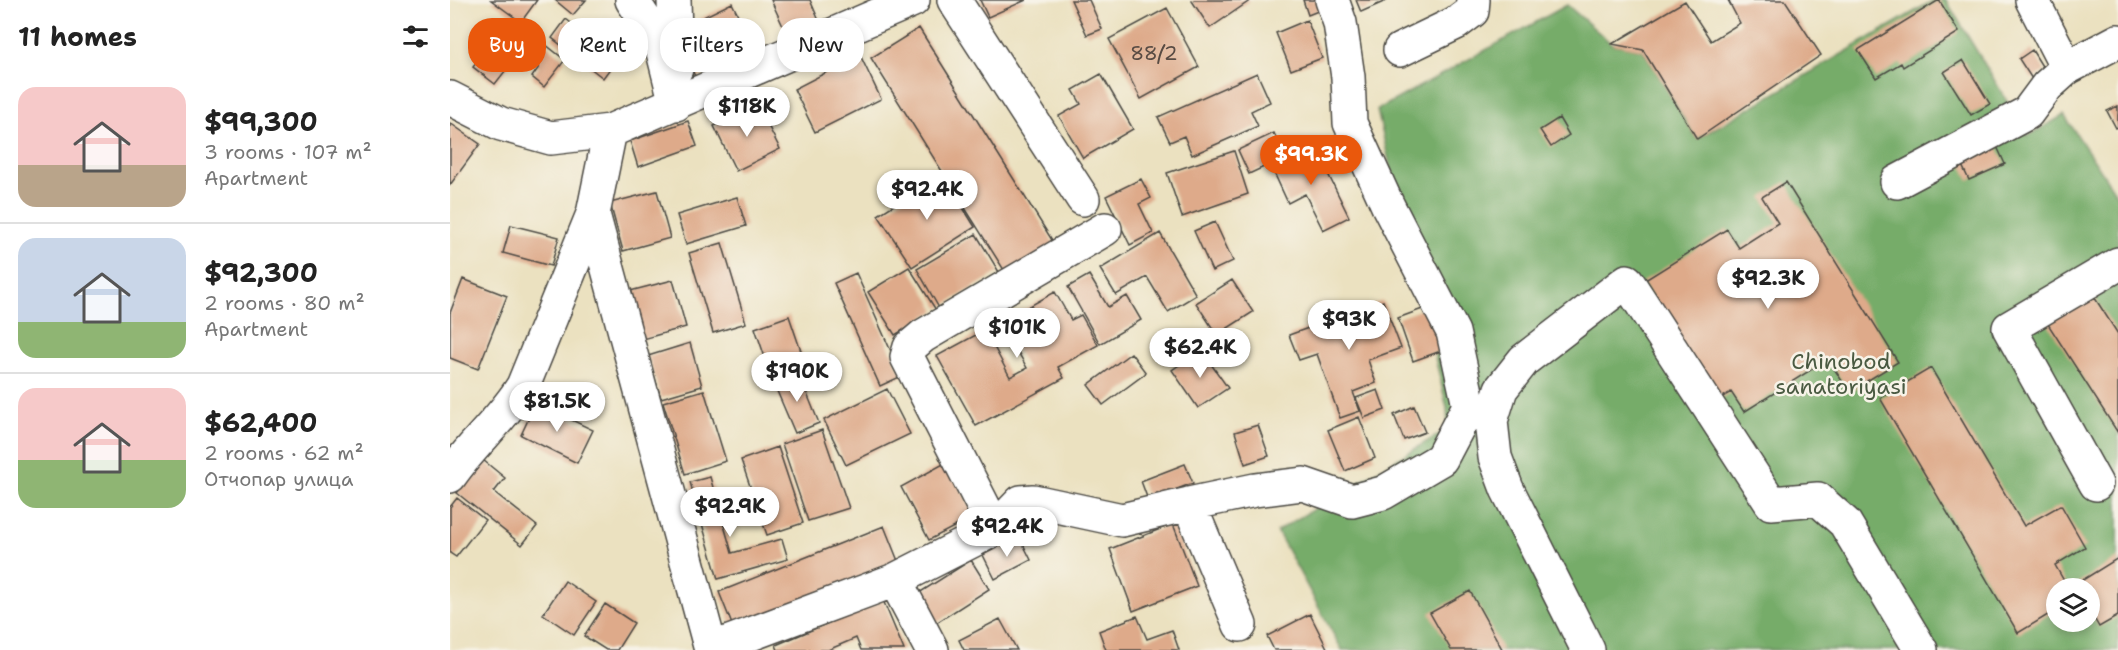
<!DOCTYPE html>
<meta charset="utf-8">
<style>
:root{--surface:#fff;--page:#f2f2f2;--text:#222;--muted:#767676;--line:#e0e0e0;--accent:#ea580c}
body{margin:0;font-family:"Shantell Sans",sans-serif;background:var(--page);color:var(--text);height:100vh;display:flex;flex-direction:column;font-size:22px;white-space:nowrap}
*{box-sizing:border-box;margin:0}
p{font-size:20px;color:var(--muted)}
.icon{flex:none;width:33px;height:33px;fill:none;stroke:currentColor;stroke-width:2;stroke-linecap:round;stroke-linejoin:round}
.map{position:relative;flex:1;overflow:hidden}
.drawer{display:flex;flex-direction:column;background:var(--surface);width:450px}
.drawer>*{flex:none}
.guide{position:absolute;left:18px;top:18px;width:570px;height:54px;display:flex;gap:12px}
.controls{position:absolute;left:1596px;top:578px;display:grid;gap:12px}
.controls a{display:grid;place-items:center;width:54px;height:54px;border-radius:50%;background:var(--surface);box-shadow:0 3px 9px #0003;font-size:30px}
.price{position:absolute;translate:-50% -51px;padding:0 14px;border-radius:21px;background:#fff;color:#222;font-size:20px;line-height:39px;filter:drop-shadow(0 2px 3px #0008)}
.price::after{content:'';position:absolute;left:50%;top:36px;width:18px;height:14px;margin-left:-9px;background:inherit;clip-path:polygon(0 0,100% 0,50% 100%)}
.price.on{background:var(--accent);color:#fff}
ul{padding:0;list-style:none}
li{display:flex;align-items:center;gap:18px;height:150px;padding:0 18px}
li+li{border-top:2px solid var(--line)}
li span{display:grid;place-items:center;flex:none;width:168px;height:120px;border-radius:18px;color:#555}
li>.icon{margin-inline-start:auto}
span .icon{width:72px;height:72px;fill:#fffc;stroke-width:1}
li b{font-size:26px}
h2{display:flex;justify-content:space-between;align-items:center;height:72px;padding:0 18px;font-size:26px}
.tag{padding:0 21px;border-radius:24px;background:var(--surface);box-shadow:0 3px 9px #0003;font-size:21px;line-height:54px}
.tag.on{background:var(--accent);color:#fff}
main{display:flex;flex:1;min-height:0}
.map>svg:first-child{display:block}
.forest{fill:#76ac69;stroke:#506c4a;stroke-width:1.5;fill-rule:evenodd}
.building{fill:#deaa8a}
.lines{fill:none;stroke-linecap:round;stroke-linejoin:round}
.minor-casing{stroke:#484641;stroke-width:36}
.minor{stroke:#fff;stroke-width:33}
.labels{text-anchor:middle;stroke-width:5;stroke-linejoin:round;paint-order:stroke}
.number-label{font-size:20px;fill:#584b43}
.park-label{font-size:22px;fill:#4a5a42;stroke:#f7f3e8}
</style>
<main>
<section class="drawer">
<h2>11 homes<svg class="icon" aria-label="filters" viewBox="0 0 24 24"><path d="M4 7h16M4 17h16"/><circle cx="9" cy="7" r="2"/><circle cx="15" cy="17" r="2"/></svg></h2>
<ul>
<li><span style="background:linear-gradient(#f6c9c9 65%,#b9a48a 0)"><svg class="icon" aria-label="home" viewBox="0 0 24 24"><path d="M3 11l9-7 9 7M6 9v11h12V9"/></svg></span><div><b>$99,300</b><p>3 rooms · 107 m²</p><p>Apartment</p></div></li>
<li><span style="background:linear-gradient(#c9d6e8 70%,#8fb573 0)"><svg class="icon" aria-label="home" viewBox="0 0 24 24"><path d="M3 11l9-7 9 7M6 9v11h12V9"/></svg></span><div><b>$92,300</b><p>2 rooms · 80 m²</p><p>Apartment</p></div></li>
<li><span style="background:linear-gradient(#f6c9c9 60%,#8fb573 0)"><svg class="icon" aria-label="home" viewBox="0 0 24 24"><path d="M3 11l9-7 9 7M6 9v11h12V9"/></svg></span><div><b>$62,400</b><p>2 rooms · 62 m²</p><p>Отчопар улица</p></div></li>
</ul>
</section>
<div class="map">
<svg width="1668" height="650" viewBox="0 0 1668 650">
<rect width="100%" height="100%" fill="#f7f3e8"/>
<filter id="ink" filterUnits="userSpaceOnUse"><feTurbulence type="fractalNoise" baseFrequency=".0167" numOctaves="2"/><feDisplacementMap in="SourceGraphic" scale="12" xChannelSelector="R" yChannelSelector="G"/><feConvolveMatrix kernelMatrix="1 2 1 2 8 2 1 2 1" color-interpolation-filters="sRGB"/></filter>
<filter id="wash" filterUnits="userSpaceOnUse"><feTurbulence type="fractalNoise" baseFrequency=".008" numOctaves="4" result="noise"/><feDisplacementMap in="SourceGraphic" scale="24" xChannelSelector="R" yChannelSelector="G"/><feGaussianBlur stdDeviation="1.35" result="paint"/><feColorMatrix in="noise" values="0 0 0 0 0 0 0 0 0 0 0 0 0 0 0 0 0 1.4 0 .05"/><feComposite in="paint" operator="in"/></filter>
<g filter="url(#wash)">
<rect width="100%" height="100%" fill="#ebe1c0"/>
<!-- forest -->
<path class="forest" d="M1484,0H1496L1578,136L1614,115L1668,197V650H892L827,531L998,429L997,408L927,110L1117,5L1162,44L1193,50L1247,139ZM1606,588H1640V621H1606Z"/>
<g id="blocks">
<!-- building -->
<path class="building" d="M41,0H87L71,22Z
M105,0H136L123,15Z
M321,0H360L370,23L338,37Z
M530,0H576L538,17Z
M621,0H639L652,29L637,35Z
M744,0H801L760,28L742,1Z
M853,0H875L878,7L858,15Z
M906,0H938L911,12Z
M1278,0H1335L1371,55L1247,139L1193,50L1162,44L1235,1L1261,41L1290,23Z
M1489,0L1509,32L1453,67L1451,63L1426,78L1408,50Z
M282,3L305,49L246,78L232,50L253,39L245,21Z
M717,8L749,67L691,99L659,39Z
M116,19L167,59L153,78L102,38Z
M857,20L872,58L841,70L826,33Z
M58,21L81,38L45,84L23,67Z
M469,28L607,248L559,278L421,58Z
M86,37L115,60L94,87L82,77L89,67L72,54Z
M1582,50L1595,71L1582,79L1569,59Z
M410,55L431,99L365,132L344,89Z
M1513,60L1540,104L1521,115L1494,72Z
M807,73L820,102L801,111L808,126L742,155L734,136L720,142L708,117Z
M651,74L683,129L633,158L609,116L631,104L623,90Z
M307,104L330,149L286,171L264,126Z
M1668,106V127L1666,128L1657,111Z
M1109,118L1119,135L1101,147L1090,130Z
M238,121L247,146L188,167L180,141Z
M0,123L30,144L0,185Z
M824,133L835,157L799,174L788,150Z
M1545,142L1555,164L1519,180L1509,159Z
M864,145L899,217L873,230L855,194L838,203L821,166Z
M784,151L798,194L732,217L717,173Z
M492,174L525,227L462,267L428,215Z
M691,179L701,198L689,204L703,233L680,245L656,196Z
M1336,182L1448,362L1399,392L1378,359L1294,412L1281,392L1266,401L1192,282L1277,229L1289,248L1328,223L1312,197Z
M207,191L220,238L173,251L160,203Z
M287,197L296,226L236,244L227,215Z
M765,222L783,261L762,271L744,231Z
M61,225L109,237L101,266L53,253Z
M710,233L746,295L718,312L697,277L666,295L650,269Z
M526,234L549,272L489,308L467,269Z
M272,243L296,323L263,333L239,253Z
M459,267L486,310L445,335L418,292Z
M406,273L452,376L430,386L384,283Z
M639,275L658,307L677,296L691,320L650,344L618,287Z
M13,279L57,296L28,369L0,358V313Z
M223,280L236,327L189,340L176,292Z
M782,280L803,312L767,335L746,303Z
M605,292L621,320L631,315L648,345L608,367L614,378L526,426L487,356L535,330L560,377L577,368L551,322Z
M1641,292L1668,334V433L1596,321Z
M933,301L951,348L918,360L926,383L903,392L910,411L890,418L867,354L849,360L839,335Z
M986,304L1002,347L963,361L948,318Z
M339,316L354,360L320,372L305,328Z
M240,343L252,386L211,398L198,356Z
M751,350L778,388L748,408L722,370Z
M681,353L696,373L653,405L638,385Z
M1481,368L1574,526L1611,505L1635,547L1605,565L1618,588H1606V610L1568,633L1430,398Z
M349,374L369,423L345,433L324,384Z
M437,389L460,434L396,465L374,420Z
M254,390L276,461L235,474L213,402Z
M928,390L935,410L914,418L906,398Z
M86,403L143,430L127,463L71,435Z
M964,406L975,432L954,440L944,415Z
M909,417L925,458L895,471L878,430Z
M808,425L819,456L795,464L785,432Z
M372,430L399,508L358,521L332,444Z
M328,447L353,523L317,535L291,460Z
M33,460L55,478L44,492L87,526L72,545L7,493Z
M497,462L525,516L479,540L451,487Z
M735,464L743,483L698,500L691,481Z
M260,477L282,553L332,539L338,559L268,579L240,482Z
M7,498L35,520L6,557L0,553V507Z
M723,524L747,586L683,611L660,549Z
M434,526L450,566L285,632L269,592Z
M569,536L581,560L545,579L533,555Z
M1668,558V616L1649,627L1640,611V588H1625L1623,586Z
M521,560L539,589L480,627L461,598Z
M115,581L146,602L124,635L93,614Z
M1020,591L1052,649L1050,650H1001L980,613Z
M433,600L454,650H411L406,638L378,650H328L326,645Z
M155,604L184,623L167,650H156L134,636Z
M860,614L878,650H824L817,636Z
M687,616L697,639L722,630L729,650H656L649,631Z
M550,619L567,650H514L509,640Z"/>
</g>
</g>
<g filter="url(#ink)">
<use href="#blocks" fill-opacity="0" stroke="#484641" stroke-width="1.5"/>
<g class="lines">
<defs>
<path id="minor" d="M182,0L211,44L226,104
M224,0L226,69
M504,0L633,199
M1582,0L1617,68
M950,50L1006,23L1022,11L1023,0
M0,98L51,124L101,138L160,131L463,0
M160,131L143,214L261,650
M1447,182L1577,113L1597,86L1617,68L1668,41
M0,476C22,444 52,420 73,386L143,214
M1646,484L1559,328L1668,264
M739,504L805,490L853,484L902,501L933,493L991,459L1019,406L1003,332L938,206L900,123L898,77L890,23L882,0
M545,529L457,357L460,347L473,336L655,229
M445,580L482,650
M261,649L445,580L545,529L571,502L583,501L672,520L739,504L790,625
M1138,650L1057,489L1045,457L1041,421L1051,389L1074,360L1177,281L1321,503L1368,499L1395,523L1471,650"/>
</defs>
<!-- minor casing -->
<use href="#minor" class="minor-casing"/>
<!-- minor -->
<use href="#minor" class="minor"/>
</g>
</g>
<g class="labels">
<!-- number labels -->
<g class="number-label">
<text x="704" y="60">88/2</text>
</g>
<!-- park labels -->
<g class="park-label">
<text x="1391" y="369">Chinobod<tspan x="1391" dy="25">sanatoriyasi</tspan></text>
</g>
</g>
</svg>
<div class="controls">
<a><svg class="icon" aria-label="layers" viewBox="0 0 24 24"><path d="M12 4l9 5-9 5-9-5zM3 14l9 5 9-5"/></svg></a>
</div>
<b class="price" style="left:297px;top:138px">$118K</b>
<b class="price on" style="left:861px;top:186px">$99.3K</b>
<b class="price" style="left:477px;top:221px">$92.4K</b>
<b class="price" style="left:1318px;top:310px">$92.3K</b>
<b class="price" style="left:899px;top:351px">$93K</b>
<b class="price" style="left:567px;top:359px">$101K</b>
<b class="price" style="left:750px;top:379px">$62.4K</b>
<b class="price" style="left:347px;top:403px">$190K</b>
<b class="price" style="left:107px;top:433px">$81.5K</b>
<b class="price" style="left:280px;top:538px">$92.9K</b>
<b class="price" style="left:557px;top:558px">$92.4K</b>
<div class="guide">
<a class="tag on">Buy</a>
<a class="tag">Rent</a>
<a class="tag">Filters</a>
<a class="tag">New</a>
</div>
</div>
</main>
